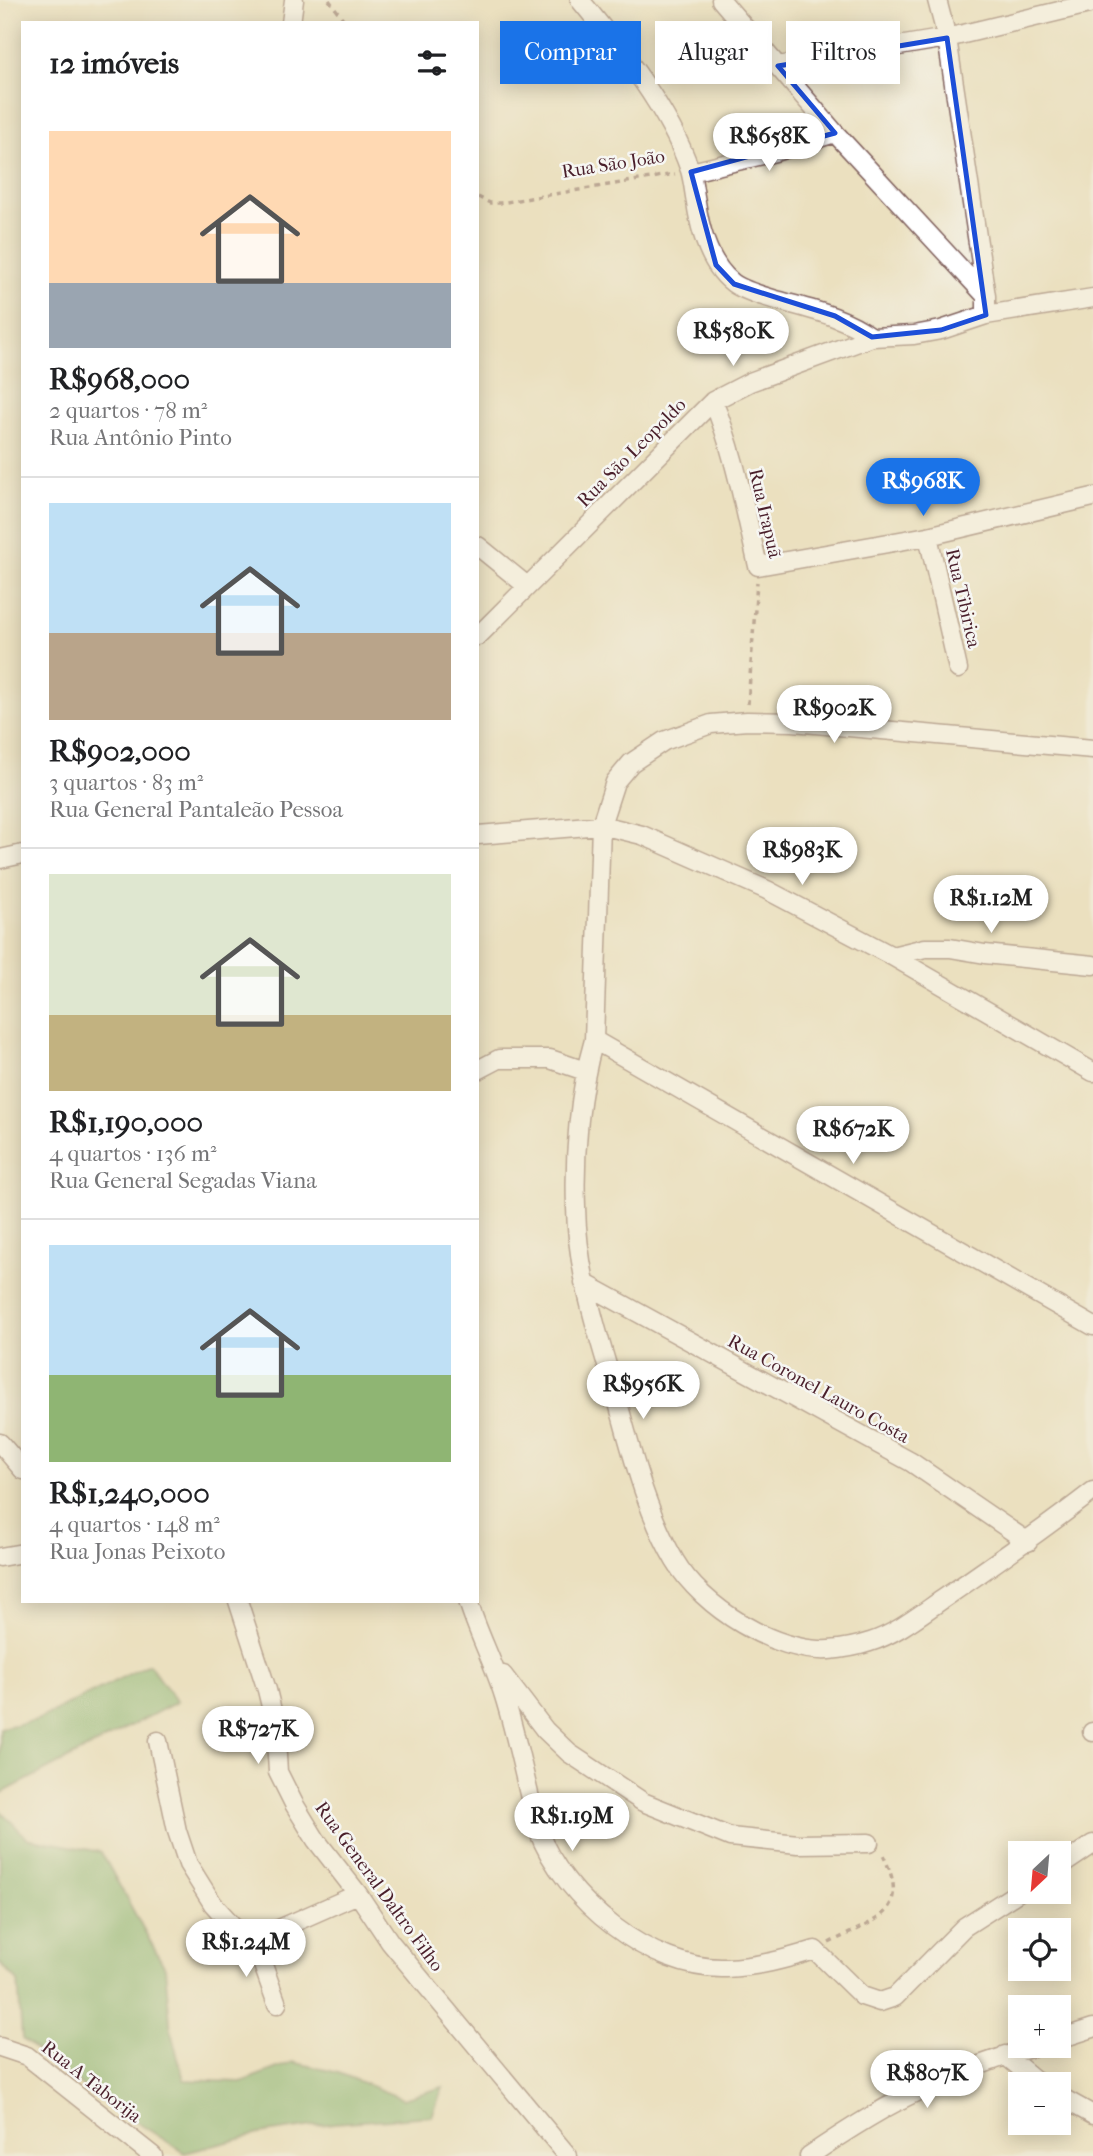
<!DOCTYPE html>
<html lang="pt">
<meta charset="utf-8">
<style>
:root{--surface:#fff;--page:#f6f6f6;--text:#202124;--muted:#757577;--line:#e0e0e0;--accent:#1a73e8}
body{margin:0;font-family:"IM FELL French Canon",serif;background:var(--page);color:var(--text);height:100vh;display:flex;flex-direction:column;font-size:26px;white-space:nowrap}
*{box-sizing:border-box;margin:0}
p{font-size:23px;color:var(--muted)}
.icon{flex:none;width:38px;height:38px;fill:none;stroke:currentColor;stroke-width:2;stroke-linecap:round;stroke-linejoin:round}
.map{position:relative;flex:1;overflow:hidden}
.panel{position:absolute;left:21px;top:21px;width:458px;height:1582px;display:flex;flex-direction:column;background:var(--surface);border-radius:0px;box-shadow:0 4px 18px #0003}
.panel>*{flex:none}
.guide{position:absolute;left:500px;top:21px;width:486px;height:63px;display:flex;gap:14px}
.needle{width:46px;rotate:206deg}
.tools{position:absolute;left:1008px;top:1841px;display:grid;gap:14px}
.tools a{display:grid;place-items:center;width:63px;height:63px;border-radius:0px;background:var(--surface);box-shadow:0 4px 18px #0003;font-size:35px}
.price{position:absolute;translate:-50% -60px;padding:0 16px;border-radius:24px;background:#fff;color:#222;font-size:23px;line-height:46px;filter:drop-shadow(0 2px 4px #0008)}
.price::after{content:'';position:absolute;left:50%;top:42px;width:21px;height:16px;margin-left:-10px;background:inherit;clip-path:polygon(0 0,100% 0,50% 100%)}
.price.current{background:var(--accent);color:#fff}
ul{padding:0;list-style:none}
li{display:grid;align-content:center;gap:14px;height:371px;padding:0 28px}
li+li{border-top:2px solid var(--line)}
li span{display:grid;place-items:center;height:217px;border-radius:0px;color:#555}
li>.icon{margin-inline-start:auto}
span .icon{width:126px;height:126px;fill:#fffc;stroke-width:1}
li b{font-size:30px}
h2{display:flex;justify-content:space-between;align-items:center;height:84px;padding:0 28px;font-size:30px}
.pill{padding:0 24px;border-radius:0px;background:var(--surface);box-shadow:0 4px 18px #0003;font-size:24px;line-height:63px}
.pill.current{background:var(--accent);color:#fff}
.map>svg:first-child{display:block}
.forest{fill:#7ab06c;stroke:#62684c;stroke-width:2}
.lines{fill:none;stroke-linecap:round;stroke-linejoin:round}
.minor-casing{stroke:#82635f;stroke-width:21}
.path{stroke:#82635f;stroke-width:3.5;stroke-dasharray:5 5;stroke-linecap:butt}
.minor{stroke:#fff;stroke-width:18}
.marked{fill:none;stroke:#1d4ed8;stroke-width:5;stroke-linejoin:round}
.labels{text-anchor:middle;stroke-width:5;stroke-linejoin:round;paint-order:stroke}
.street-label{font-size:19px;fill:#4a1f2b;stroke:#f6f6f2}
</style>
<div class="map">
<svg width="1093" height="2156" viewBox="0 0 1093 2156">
<rect width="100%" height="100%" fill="#f6f6f2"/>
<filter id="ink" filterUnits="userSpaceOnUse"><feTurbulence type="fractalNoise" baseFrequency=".0143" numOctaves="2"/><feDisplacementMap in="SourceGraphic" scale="14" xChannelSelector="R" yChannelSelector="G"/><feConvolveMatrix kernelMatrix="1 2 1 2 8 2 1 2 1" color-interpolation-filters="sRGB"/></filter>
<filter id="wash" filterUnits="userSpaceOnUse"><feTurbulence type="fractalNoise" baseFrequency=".00686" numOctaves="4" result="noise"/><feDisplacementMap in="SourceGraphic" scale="28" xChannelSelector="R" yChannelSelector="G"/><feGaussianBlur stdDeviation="1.57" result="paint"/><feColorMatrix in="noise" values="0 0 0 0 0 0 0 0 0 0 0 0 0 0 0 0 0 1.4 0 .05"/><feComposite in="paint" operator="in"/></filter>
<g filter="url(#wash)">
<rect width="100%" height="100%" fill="#ebe0bf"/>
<!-- forest -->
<path class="forest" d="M149,1664L177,1702L0,1794V1728L37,1720Z
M0,1810L27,1838L101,1852L165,1968L171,2032L184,2080L241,2082L293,2062L339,2073L403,2099L443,2087L432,2116L334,2123L259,2134L185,2153L88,2091L22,2039L18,1981L0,1963Z"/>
</g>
<g filter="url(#ink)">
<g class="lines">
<defs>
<path id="minor" d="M580,0C621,50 669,109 690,170C693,180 694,192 696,202C700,230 710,265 733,283C744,291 760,295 773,299C808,309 842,315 872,337
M721,0L835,133L986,296V315
M937,0L947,38L986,296
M291,23L294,0
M778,66L947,38L1093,3
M691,172L775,152L835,133
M713,401C735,453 745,511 758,566L928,536L1093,497
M928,536L958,669
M478,546L527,586
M478,636L713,401L750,382L872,337L914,335L941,330L986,315L1093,298
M1093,749L793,722L747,721L711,724L664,741L631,763L615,782L601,825L594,1040C579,1091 574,1154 576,1207C577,1271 597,1332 615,1392C631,1449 645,1510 675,1561C702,1607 775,1653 829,1650C842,1649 858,1646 870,1642C896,1634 921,1614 943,1599C994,1564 1044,1529 1093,1491
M478,835L601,825L642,835L767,890L892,956L1093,1072
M0,859L23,854
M892,956L925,948H950L985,954L1093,965
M594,1040L1093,1326
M478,1070L499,1059H550L585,1071
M584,1283L911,1462L1028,1542
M0,1443L23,1470
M0,1557L23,1553
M238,1601L267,1690L275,1723L278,1772L294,1804L316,1840L358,1894L390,1942L568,2156
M468,1601C478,1634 494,1663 504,1696C514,1728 521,1761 529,1794C532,1806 534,1819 538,1830C563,1899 651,1971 726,1968C757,1967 786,1959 815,1950L862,1996L880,2002L895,1997L964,1927L1020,1891
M503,1675L545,1730L569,1753L643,1802L730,1837L798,1844L869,1843
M1092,1732H1093
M158,1741L177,1831L188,1864L213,1904L233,1926L254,1940L277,2004
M1059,1867L1093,1844
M254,1940L358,1894
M1059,2039L1093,2028
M0,2047L27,2056L153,2156
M1005,2055L1040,2084
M1059,2096L1093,2115
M809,2156C828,2143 848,2130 868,2118C919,2087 980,2063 1037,2046"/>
</defs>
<!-- minor casing -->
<use href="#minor" class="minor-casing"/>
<!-- path -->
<path class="path" d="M329,0L346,23
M478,197L490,203H500L675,174
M748,704L757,582
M829,1943C876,1919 913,1914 882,1853"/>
<!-- minor -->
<use href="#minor" class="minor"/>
</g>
</g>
<!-- marked area -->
<path d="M0 0H1093V2156H0ZM947,38L986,315L941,330L872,337L835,316L734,284L716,265L691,172L835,133L778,66Z" fill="#ebe0bf" fill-opacity=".55" fill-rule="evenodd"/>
<path class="marked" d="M947,38L986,315L941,330L872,337L835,316L734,284L716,265L691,172L835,133L778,66Z"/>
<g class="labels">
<!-- street labels -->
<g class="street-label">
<text transform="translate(613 163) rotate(-9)" y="7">Rua São João</text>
<text transform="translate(631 452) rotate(-45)" y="7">Rua São Leopoldo</text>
<text transform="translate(766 513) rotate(77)" y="7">Rua Irapuã</text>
<text transform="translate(964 598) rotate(77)" y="7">Rua Tibirica</text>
<text transform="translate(819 1388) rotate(29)" y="7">Rua Coronel Lauro Costa</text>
<text transform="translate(380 1886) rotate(54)" y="7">Rua General Daltro Filho</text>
<text transform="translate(92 2081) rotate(38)" y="7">Rua A Taborija</text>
</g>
</g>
</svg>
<div class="tools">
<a><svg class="needle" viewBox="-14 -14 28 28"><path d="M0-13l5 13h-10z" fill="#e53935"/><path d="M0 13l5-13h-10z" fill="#757577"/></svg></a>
<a><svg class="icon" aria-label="locate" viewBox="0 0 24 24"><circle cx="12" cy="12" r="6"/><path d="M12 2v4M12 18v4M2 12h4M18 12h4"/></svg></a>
<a>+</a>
<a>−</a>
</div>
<b class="price" style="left:769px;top:173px">R$658K</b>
<b class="price" style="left:733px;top:368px">R$580K</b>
<b class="price current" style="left:923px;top:518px">R$968K</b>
<b class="price" style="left:834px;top:745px">R$902K</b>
<b class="price" style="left:802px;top:887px">R$983K</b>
<b class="price" style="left:991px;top:935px">R$1.12M</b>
<b class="price" style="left:853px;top:1166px">R$672K</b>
<b class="price" style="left:643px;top:1421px">R$956K</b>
<b class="price" style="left:258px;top:1766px">R$727K</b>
<b class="price" style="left:572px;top:1853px">R$1.19M</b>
<b class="price" style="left:246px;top:1979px">R$1.24M</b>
<b class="price" style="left:927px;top:2110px">R$807K</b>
<div class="guide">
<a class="pill current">Comprar</a>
<a class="pill">Alugar</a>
<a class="pill">Filtros</a>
</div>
<section class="panel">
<h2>12 imóveis<svg class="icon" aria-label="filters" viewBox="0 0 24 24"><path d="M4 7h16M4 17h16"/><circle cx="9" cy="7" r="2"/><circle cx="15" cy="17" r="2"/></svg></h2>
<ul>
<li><span style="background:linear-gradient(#ffd9b3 70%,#9aa5b1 0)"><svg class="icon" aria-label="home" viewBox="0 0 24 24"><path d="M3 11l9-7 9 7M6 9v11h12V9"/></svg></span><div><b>R$968,000</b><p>2 quartos · 78 m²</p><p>Rua Antônio Pinto</p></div></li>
<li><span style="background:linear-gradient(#bfe0f5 60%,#b9a48a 0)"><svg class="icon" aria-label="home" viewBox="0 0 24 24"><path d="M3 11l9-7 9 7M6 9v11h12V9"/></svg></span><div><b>R$902,000</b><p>3 quartos · 83 m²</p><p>Rua General Pantaleão Pessoa</p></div></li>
<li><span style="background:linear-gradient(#dfe7d0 65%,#c2b280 0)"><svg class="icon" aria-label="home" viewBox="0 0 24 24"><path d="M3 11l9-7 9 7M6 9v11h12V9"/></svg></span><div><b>R$1,190,000</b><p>4 quartos · 136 m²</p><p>Rua General Segadas Viana</p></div></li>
<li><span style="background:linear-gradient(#bfe0f5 60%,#8fb573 0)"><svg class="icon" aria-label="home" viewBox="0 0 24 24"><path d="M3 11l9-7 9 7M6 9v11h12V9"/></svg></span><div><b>R$1,240,000</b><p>4 quartos · 148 m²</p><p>Rua Jonas Peixoto</p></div></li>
</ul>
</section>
</div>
